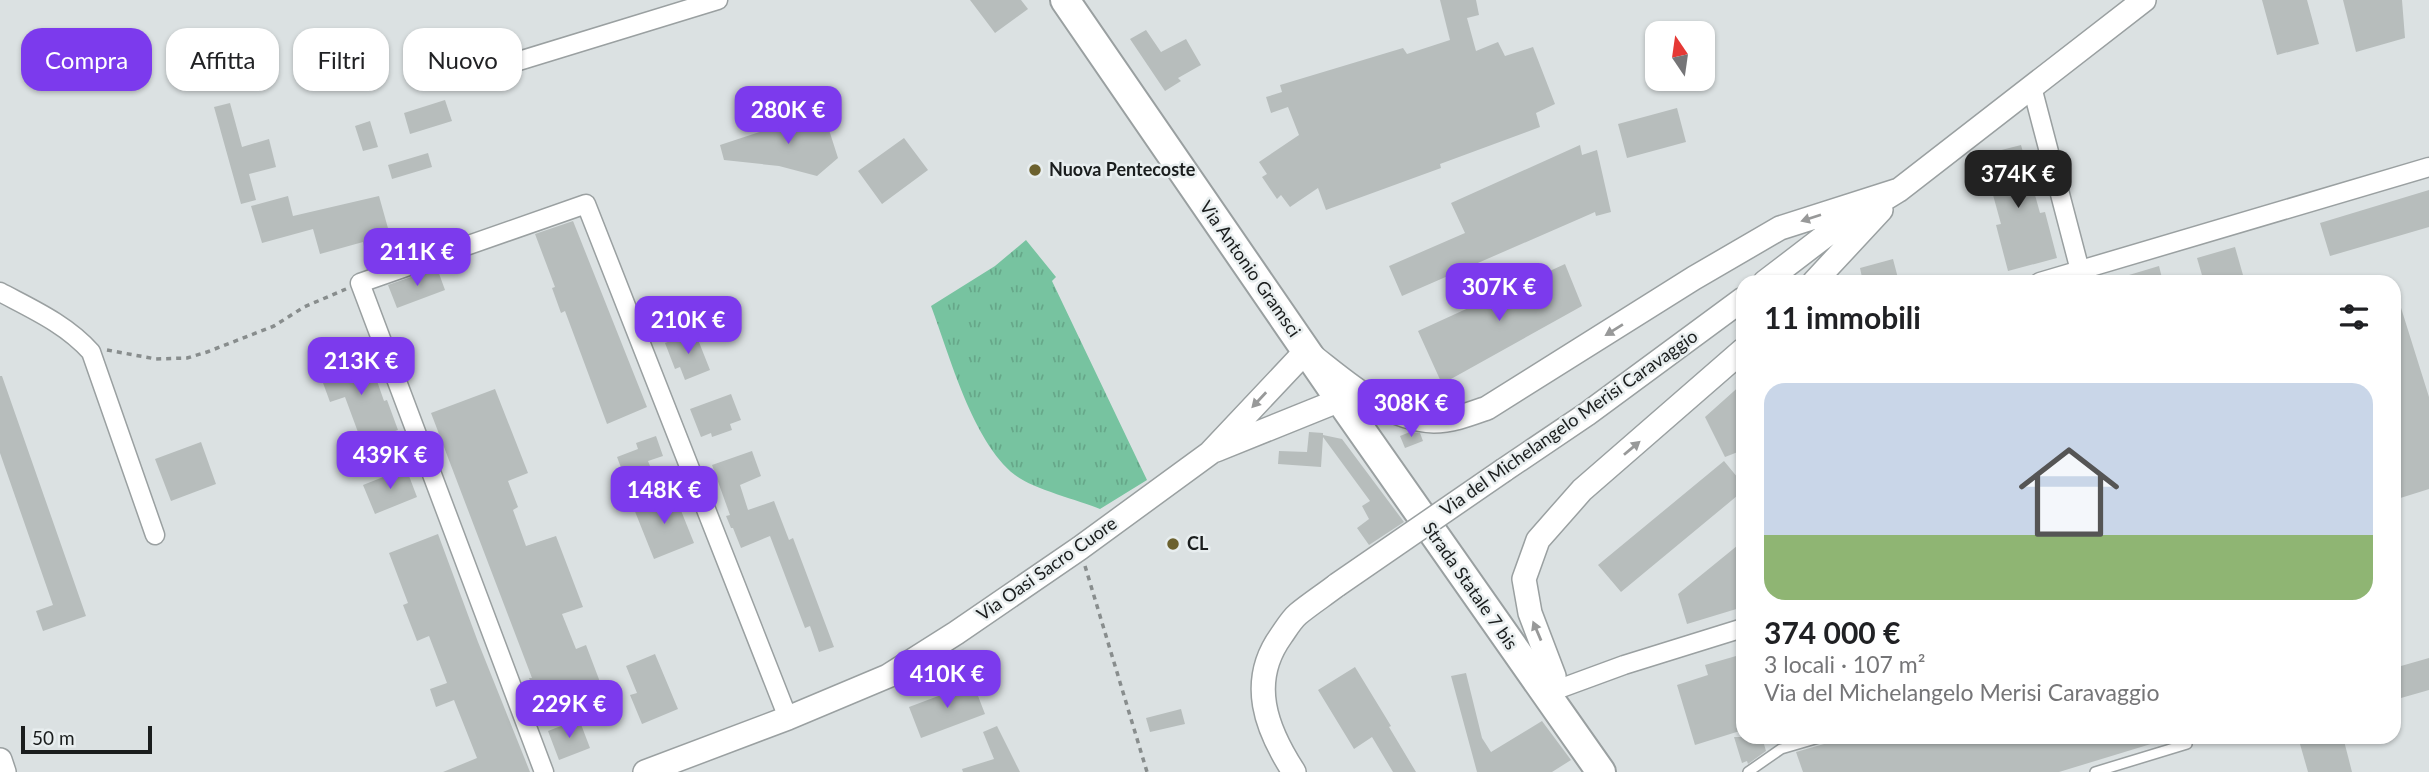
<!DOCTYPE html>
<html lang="it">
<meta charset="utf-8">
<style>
:root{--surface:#fff;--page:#f6f6f6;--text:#202124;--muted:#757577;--accent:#7c3aed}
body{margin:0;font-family:Lato,sans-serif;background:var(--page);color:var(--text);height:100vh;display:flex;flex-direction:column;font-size:26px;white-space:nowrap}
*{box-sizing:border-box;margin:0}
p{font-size:23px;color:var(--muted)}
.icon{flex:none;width:38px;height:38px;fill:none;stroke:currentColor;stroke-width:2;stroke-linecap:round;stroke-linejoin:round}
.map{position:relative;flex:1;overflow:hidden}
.details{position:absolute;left:1736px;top:275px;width:665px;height:469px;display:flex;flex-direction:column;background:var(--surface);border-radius:21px;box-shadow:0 2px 5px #0004}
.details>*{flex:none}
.guide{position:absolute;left:21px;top:28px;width:665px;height:63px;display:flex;gap:14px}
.needle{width:46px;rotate:347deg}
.tools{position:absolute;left:1645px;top:21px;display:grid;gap:14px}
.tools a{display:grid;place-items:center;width:70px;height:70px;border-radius:14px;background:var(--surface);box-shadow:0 2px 5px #0004;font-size:35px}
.scale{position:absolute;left:21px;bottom:18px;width:131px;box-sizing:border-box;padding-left:7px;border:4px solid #1a1d1d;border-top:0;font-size:19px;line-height:24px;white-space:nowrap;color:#1a1d1d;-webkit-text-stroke:5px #e8eeef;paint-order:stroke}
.price{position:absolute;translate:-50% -60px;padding:0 16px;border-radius:14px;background:var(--accent);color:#fff;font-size:23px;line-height:46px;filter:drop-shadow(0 2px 4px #0008)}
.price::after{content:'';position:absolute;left:50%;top:42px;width:21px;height:16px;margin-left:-10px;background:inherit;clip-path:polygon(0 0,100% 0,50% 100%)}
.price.current{background:#222;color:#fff}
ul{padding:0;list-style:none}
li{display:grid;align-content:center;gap:14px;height:371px;padding:0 28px}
li span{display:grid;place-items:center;height:217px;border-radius:21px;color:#555}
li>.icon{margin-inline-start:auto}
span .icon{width:126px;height:126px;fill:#fffc;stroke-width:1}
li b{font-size:30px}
h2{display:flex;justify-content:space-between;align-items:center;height:84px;padding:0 28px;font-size:30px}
.pill{padding:0 24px;border-radius:21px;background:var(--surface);box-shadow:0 2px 5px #0004;font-size:24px;line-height:63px}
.pill.current{background:var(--accent);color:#fff}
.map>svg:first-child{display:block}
.grass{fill:url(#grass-tufts)}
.building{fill:#b7bdbc}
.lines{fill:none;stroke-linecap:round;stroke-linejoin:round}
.service-casing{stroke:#9aa0a1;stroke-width:12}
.minor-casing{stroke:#9aa0a1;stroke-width:21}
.tertiary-casing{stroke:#9aa0a1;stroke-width:26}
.primary-casing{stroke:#9aa0a1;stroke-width:32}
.path{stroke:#888d8d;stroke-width:3.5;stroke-dasharray:5 5;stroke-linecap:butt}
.service{stroke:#fff;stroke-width:9}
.minor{stroke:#fff;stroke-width:18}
.tertiary{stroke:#fff;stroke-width:23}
.primary{stroke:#fff;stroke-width:28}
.tertiary-bridge-casing{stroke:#9aa0a1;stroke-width:26;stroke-linecap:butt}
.tertiary-bridge{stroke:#fff;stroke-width:23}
.oneway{fill:#989999}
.poi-dot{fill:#6c612e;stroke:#e8eeef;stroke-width:2.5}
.labels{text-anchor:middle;stroke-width:5;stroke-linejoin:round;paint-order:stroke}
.poi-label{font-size:18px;font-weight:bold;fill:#1a1d1d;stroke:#e8eeef;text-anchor:start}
.street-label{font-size:18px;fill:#1a1d1d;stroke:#e8eeef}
</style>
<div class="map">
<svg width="2429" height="772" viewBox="0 0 2429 772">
<defs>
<pattern id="grass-tufts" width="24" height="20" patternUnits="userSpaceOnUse" patternTransform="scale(1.75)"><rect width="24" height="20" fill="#77c3a0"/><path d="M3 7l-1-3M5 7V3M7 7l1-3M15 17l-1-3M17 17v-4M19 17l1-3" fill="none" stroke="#66a789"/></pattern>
</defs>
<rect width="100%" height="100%" fill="#dbe1e2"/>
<!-- grass -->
<path class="grass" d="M1026,240L1056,277L1052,281L1147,480L1100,509C1078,500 1033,489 1015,475C972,441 950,356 931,306L995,266Z"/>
<!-- building -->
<path class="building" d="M970,0H1021L1028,9L995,33Z
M1440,0H1476L1479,15L1467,18L1476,51L1498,42L1505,56L1533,47L1555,104L1536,113L1540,127L1440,164L1441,168L1326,210L1318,188L1290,207L1281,195L1277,199L1262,177L1267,174L1259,162L1299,135L1288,107L1271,113L1266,97L1282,92L1280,85L1403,48L1407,54L1450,40Z
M2262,0H2307L2319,44L2277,55Z
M2343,0H2402L2405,38L2356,52Z
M1146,30L1161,52L1186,39L1201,65L1178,78L1181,81L1165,91L1130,39Z
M445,100L452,121L410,134L404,113Z
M230,103L242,147L269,139L276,167L249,174L256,200L241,204L214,107Z
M1677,108L1686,142L1627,158L1618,124Z
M823,111L838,158L817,176L779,166L724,160L720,145Z
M370,121L378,147L363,151L355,126Z
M904,138L928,170L882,204L858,171Z
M1580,145L1582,155L1597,150L1611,212L1596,216L1595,212L1402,296L1389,266L1465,233L1451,203Z
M2021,145L2040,213L2045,212L2057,258L2008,271L1996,225L2001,224L1982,155Z
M428,153L432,167L392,179L388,165Z
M2429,190V227L2330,256L2320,223Z
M288,196L293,216L379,196L391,239L364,246L363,242L320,254L313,229L262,243L251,206Z
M573,221L647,407L607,424L565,311L561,313L552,288L555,287L535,234Z
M2235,247L2245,282H2204L2197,258Z
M1893,259L1899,282H1863L1860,268Z
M1565,264L1582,306L1442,384L1418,331Z
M2159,266L2163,282H2120L2119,278Z
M437,268L445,290L397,308L388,285Z
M2394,295H2397L2429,397V489L2394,500Z
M695,332L710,370L685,380L680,367L675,369L665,343Z
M368,355L384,401L387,400L398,430L362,443L345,397L330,402L319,372Z
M0,376H2L86,616L43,631L36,611L53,605L0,453Z
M1743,383V450L1725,457L1705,417Z
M495,389L528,473L508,481L518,507L513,510L526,546L556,536L583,607L562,614L576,649L586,645L600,682L539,705L529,678H532L431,413Z
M731,394L741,420L730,424L732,430L712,437L711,433L701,437L690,409Z
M1309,432L1323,433V435L1342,439L1404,522L1369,545L1357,528L1369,519L1362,506L1370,501L1323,437L1321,467L1278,464L1279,451L1307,452Z
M1410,432L1420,433L1423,441L1405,448L1400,436Z
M656,436L663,456L648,461L652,471L626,481L617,457L638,449L636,443Z
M201,442L216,484L171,501L155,459Z
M752,451L761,476L740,485L748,510L774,501L789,540L793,538L834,647L819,652L810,626L805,628L770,536L741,548L733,528H731L726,516L730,515L712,465Z
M1724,461L1743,484V491L1621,592L1598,565Z
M406,468L417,497L375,514L363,485Z
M674,493L694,543L654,559L634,509Z
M438,534L478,642L530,772H443L477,758L454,700L436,707L430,689L447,683L429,636L417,641L403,605L408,603L389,553Z
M1743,541V607L1687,624L1678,594Z
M655,654L678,709L642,724L630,695L637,693L626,666Z
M1743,654V730L1695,745L1677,685L1708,675L1705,665Z
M2429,658V690L2394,700V668Z
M1355,667L1391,726L1389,727L1416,772H1393L1372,737L1354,749L1318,690Z
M1466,673L1482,738L1491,752L1542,721L1571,760L1552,772H1477L1451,676Z
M973,683L985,714L921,738L909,707Z
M1181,709L1185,724L1150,732L1146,718Z
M579,719L590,748L559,760L548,731Z
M997,726L1020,772H963L962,769L994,759L983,732Z
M1734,737H1762L1766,751L1748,764L1747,761L1742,763Z
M1837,737H2163L2164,740L2059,772H1803L1796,752L1824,744L1829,739Z
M2298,737H2343L2352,772H2308Z"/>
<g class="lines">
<defs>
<path id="service" d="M1748,772L1781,749L1822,737
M2095,772L2187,744L2185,737"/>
<path id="minor" d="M509,64L718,0
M2032,87L2083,282
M2040,282L2429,167
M0,292C32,309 66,324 91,352L155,535
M1545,694L1624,665L1743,628
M544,772L360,283L586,204L788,718"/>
<path id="tertiary" d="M1765,282L1829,233L1899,190L2144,0
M1814,282L1881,210
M1216,450L1340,400
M1504,470L1587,414L1743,299
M1545,694L1554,676L1530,613L1524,579L1538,540L1582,490L1743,350
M0,760L4,772
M645,772L788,718L888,676L956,633L1080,548L1210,453L1306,351C1344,380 1384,419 1434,421C1452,421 1470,414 1487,408L1694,278L1780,228L1899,190
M1294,772C1266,729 1248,682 1281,636C1286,629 1291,620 1298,614C1310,604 1324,595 1337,585"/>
<path id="primary" d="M1065,0L1340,400L1601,772"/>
</defs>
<!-- service casing -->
<use href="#service" class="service-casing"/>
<!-- minor casing -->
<use href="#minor" class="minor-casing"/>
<!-- tertiary casing -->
<use href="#tertiary" class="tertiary-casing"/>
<!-- primary casing -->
<use href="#primary" class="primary-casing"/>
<!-- path -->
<path class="path" d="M107,350L156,359L187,358L207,352L274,326L304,307L346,289
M1085,566L1147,772"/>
<!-- service -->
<use href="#service" class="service"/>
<!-- minor -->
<use href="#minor" class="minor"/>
<!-- tertiary -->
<use href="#tertiary" class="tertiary"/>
<!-- primary -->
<use href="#primary" class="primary"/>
<defs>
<path id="tertiary-bridge" d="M1337,585L1504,470"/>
</defs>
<!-- tertiary-bridge casing -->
<use href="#tertiary-bridge" class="tertiary-bridge-casing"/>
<!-- tertiary-bridge -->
<use href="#tertiary-bridge" class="tertiary-bridge"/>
</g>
<!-- one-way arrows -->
<defs><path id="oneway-solid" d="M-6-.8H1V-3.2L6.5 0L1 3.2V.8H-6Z" transform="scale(1.75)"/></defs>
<g class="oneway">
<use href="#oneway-solid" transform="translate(1811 218) rotate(162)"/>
<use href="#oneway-solid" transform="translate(1614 330) rotate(148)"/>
<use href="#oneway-solid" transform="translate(1259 400) rotate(133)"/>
<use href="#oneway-solid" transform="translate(1632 448) rotate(-40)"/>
<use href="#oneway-solid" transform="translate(1537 631) rotate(-113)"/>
</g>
<!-- markers -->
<g class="poi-dot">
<circle cx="1035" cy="170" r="7"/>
<circle cx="1173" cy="544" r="7"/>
</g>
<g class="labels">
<!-- poi labels -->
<g class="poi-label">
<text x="1049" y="176">Nuova Pentecoste</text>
<text x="1187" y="550">CL</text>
</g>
<!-- street labels -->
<g class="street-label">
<text transform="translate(1250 269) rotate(55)" y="6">Via Antonio Gramsci</text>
<text transform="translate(1569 423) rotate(-35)" y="6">Via del Michelangelo Merisi Caravaggio</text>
<text transform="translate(1047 569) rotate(-35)" y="6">Via Oasi Sacro Cuore</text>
<text transform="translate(1470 586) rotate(55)" y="6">Strada Statale 7 bis</text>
</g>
</g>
</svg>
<div class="tools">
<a><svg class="needle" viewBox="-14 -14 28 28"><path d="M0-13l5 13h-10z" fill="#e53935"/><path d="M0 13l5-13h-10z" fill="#757577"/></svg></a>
</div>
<div class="scale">50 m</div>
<b class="price" style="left:788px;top:146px">280K €</b>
<b class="price current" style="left:2018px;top:210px">374K €</b>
<b class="price" style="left:417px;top:288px">211K €</b>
<b class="price" style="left:1499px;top:323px">307K €</b>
<b class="price" style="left:688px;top:356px">210K €</b>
<b class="price" style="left:361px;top:397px">213K €</b>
<b class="price" style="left:1411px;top:439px">308K €</b>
<b class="price" style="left:390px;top:491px">439K €</b>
<b class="price" style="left:664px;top:526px">148K €</b>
<b class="price" style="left:947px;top:710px">410K €</b>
<b class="price" style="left:569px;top:740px">229K €</b>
<div class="guide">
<a class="pill current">Compra</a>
<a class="pill">Affitta</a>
<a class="pill">Filtri</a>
<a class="pill">Nuovo</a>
</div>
<section class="details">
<h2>11 immobili<svg class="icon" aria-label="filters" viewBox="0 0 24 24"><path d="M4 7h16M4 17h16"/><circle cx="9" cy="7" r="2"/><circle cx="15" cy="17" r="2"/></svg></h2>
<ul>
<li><span style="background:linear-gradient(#c9d6e8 70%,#8fb573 0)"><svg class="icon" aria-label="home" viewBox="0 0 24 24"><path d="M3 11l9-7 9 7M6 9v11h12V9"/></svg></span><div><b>374 000 €</b><p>3 locali · 107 m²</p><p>Via del Michelangelo Merisi Caravaggio</p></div></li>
</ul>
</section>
</div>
